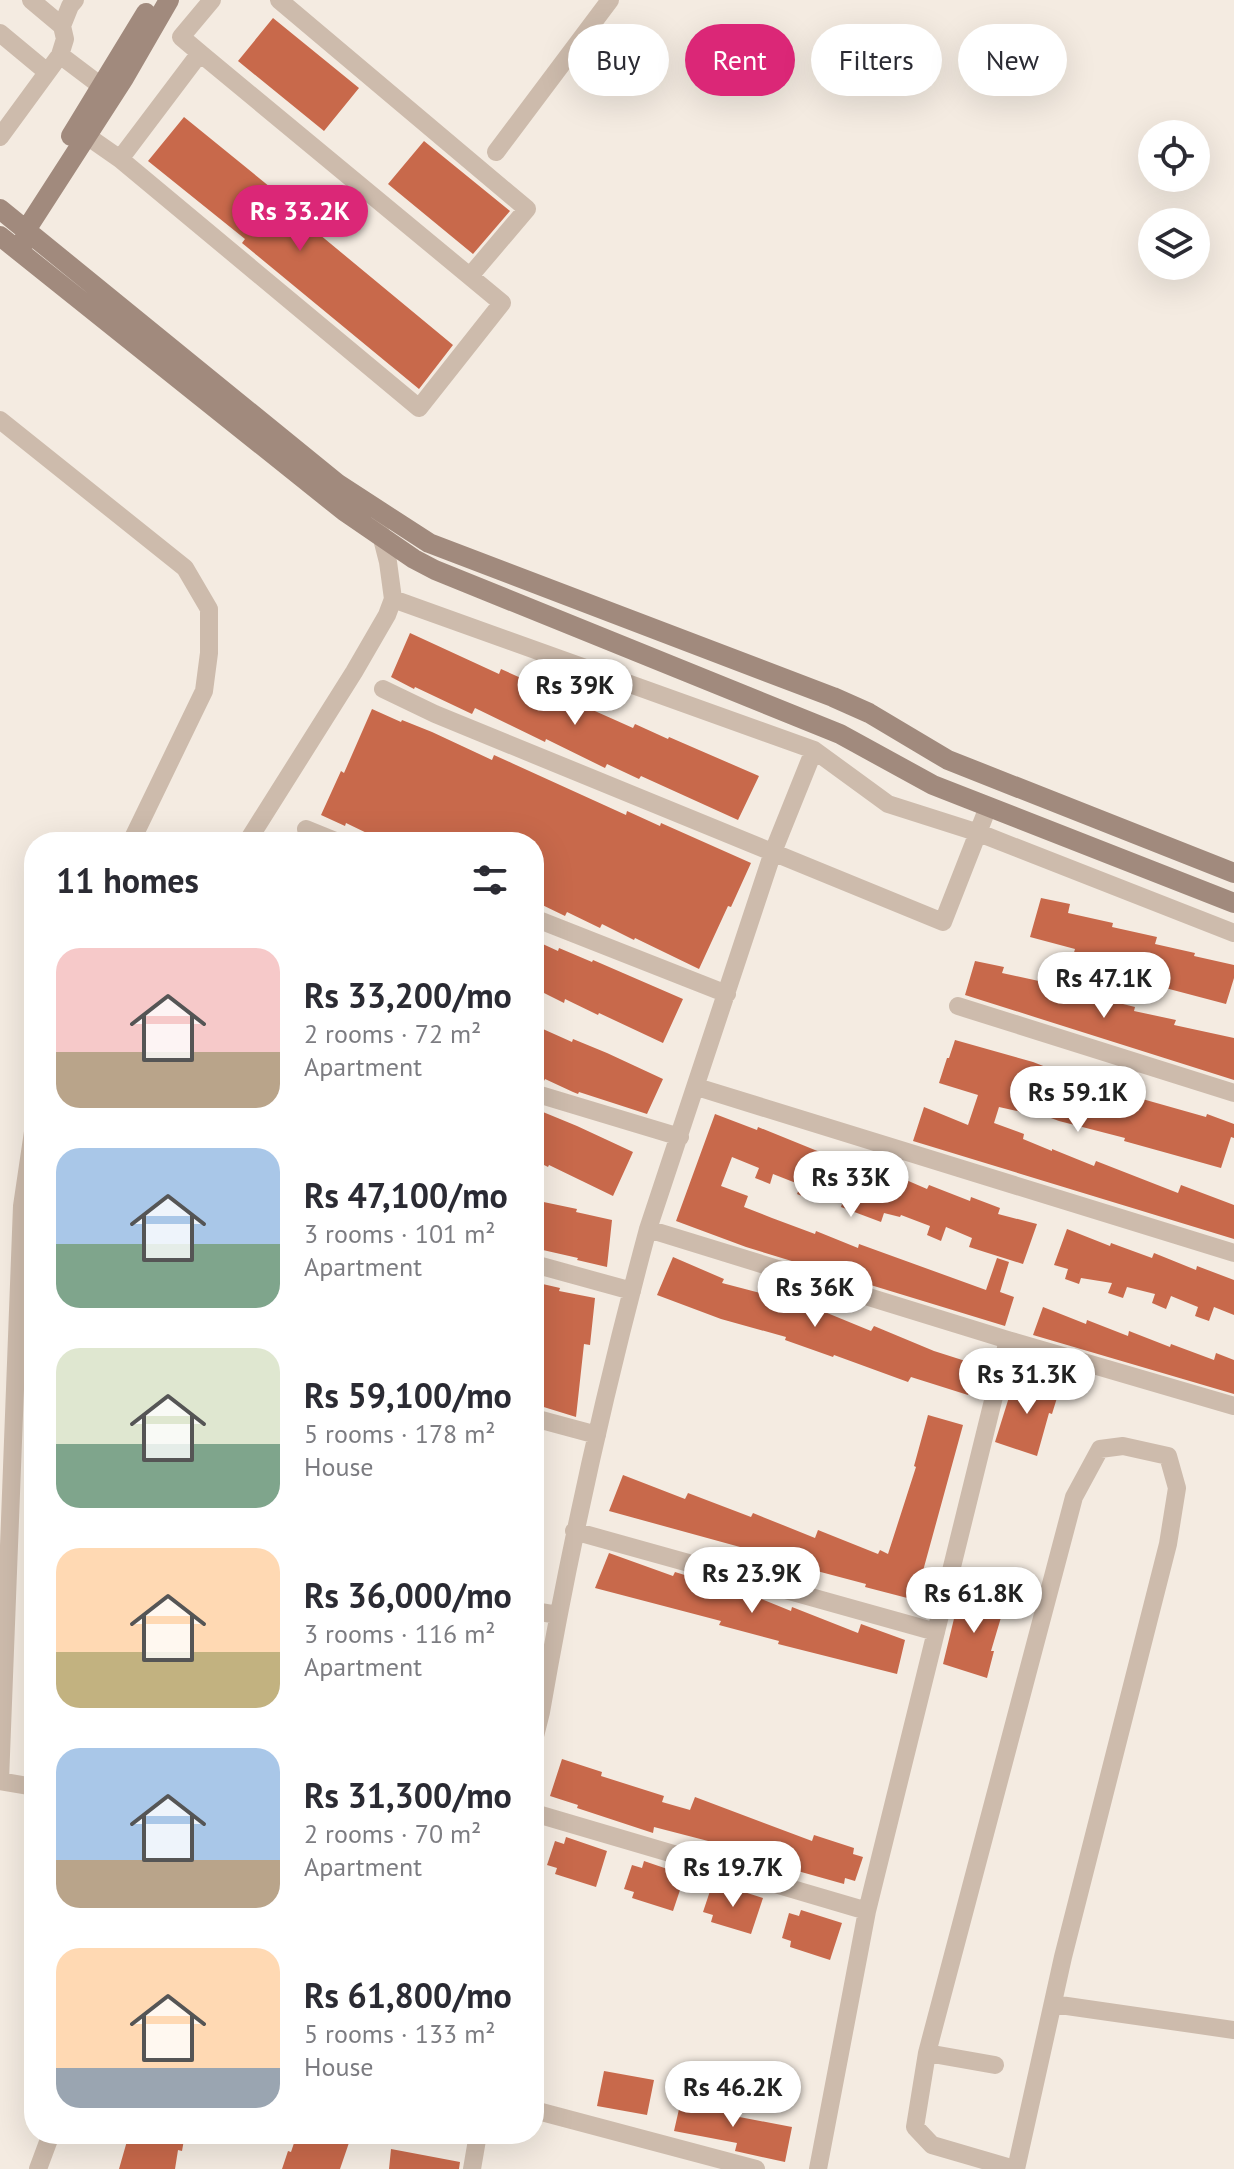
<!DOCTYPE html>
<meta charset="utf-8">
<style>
:root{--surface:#fff;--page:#f2f2f3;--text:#2b2b33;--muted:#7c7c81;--accent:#db2777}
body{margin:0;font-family:"PT Sans",sans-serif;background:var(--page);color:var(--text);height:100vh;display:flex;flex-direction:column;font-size:30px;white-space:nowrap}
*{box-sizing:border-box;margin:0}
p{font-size:26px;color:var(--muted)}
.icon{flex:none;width:44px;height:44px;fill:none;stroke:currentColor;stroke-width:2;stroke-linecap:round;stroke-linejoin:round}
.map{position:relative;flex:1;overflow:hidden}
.details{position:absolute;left:24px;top:832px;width:520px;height:1312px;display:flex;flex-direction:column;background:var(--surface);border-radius:32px;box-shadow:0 8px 32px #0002}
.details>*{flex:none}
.banner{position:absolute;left:568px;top:24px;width:546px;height:72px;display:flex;gap:16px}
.buttons{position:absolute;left:1138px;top:120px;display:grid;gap:16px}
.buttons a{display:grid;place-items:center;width:72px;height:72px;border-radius:50%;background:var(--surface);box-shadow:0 8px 32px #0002;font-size:40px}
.price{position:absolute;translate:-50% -68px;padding:0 18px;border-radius:28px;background:#fff;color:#222;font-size:26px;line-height:52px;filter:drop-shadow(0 2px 4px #0008)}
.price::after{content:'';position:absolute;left:50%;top:48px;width:24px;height:18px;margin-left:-12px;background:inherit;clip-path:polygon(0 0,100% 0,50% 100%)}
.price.on{background:var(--accent);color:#fff}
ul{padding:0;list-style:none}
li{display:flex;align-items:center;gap:24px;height:200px;padding:0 32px}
li span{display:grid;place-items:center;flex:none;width:224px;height:160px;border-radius:24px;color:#555}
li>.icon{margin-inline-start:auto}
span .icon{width:96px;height:96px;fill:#fffc;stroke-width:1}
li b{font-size:34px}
h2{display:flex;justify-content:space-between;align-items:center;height:96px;padding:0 32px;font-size:34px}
.pill{padding:0 28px;border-radius:36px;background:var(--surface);box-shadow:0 8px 32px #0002;font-size:28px;line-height:72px}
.pill.on{background:var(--accent);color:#fff}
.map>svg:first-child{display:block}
.building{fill:#c8694b}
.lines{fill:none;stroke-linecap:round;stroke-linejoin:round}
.street{stroke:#cdbbac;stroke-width:18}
.secondary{stroke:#a18a7d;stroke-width:20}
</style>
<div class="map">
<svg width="1234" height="2169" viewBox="0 0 1234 2169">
<rect width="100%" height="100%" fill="#f4ebe1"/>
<!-- building -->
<path class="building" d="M273,18L359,88L324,131L238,61Z
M184,117L270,187L267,191L453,345L419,389L242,243L245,239L148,161Z
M424,141L510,211L473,254L388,184Z
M410,633L499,674L501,669L633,728L635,724L668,739L669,737L759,776L738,820L641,776L639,779L607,764L605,768L546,739L545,742L475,708L472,714L415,687L414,689L391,677Z
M372,709L401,722L402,720L432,732L492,760L494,755L626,815L627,811L660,826L661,823L751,863L731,907L728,906L699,969L635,938L634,940L602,924L600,928L567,912L565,916L534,901V842H390L376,835L375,837L346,823L345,826L321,815L341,771L344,773Z
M1041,898L1070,904L1068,913L1113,923L1112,927L1157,937L1155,944L1195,953L1194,956L1234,965V978L1226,1004L1154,985L1156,980L1073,956L1075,949L1030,937Z
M534,940L558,951L559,948L592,962L593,960L683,999L663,1043L599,1013L598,1015L565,999L564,1003L534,988Z
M975,961L1004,967L1002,973L1048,983L1047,985L1135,1007L1134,1011L1176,1020L1174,1025L1234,1038V1080L965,995Z
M534,1025L572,1042L573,1039L607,1053L663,1079L647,1114L579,1092L578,1094L573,1092L545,1079L543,1083L534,1081Z
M955,1040L1033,1062L1074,1078L1108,1086L1107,1089L1206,1117L1207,1114L1234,1124V1138L1231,1137L1221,1168L1124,1141L1125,1138L1059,1121L1032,1111L1031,1114L999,1107L994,1123L1024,1134L1023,1139L1052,1151V1149L1094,1166L1096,1161L1178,1193L1181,1185L1234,1205V1239L913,1141L924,1107L968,1125L978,1095L939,1083L947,1058H949Z
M534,1111L542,1115L543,1112L577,1126L633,1152L613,1196L549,1165L548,1167L534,1160Z
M715,1114L757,1130L758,1127L842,1161L843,1157L883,1172V1170L927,1189L929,1185L970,1201L971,1197L1000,1208L998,1214L1037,1224L1023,1264L969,1247L972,1238L946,1227L941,1241L927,1235L930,1226L901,1215L900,1217L884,1213L881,1222L841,1207L844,1198L816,1187L811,1200L797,1194L801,1185L773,1174L770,1184L755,1178L759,1168L732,1157L721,1186L748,1196L744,1207L772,1218L815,1234L816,1231L858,1248L859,1244L986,1290L997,1258L1009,1262L1000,1292L1014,1297L1005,1326L746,1247L676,1221Z
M534,1200L577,1209L576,1212L612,1220L607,1267L577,1260L578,1258L534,1248Z
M1067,1229L1110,1246L1111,1243L1152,1258L1154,1253L1196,1270L1197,1266L1234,1280V1315L1214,1307L1209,1321L1195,1316L1198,1307L1171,1296L1166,1309L1152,1303L1155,1294L1127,1287L1123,1298L1108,1293L1112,1283L1081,1278L1079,1284L1065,1279L1068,1269L1054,1265Z
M673,1257L724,1279L722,1283L798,1303V1301L871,1331L874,1326L934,1351L978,1365L968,1395L911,1377L908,1382L834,1355L833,1357L785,1340L786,1337L721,1319L657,1295Z
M534,1282L560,1288L559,1291L595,1298L590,1345L584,1344L576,1417L534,1404Z
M1043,1307L1086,1324L1087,1320L1128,1336L1129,1331L1170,1347L1171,1344L1214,1360L1216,1353L1234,1360V1394L1033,1335Z
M1015,1378L1060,1388L1052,1414L1049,1413L1037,1456L995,1442Z
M928,1415L963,1425L915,1600L865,1587L866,1584L738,1550L740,1547L609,1511L623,1475L685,1499L688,1493L751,1517L753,1513L815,1538L818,1530L878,1554L880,1550L888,1554L916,1467L914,1466Z
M609,1553L673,1576L675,1572L733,1590L734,1588L791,1611L792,1607L858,1633L861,1624L905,1640L897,1674L778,1644L779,1641L719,1625L721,1621L595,1588Z
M960,1594L1005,1604L991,1651H994L987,1678L943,1664Z
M562,1759L602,1772L601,1776L664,1796L662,1802L690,1810L695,1797L812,1841L814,1835L854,1848L853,1854L863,1857L855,1881L845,1878L844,1884L737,1854L739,1849L654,1827L653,1833L577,1808L578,1805L550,1796Z
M566,1837L607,1851L596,1887L555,1874L557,1868L547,1865L555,1841L564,1844Z
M644,1861L685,1875L673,1911L632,1898L634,1892L624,1889L632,1865L642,1868Z
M722,1885L763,1898L751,1934L711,1922L713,1915L703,1912L711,1888L720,1891Z
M801,1910L842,1923L830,1960L790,1947L791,1941L782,1938L789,1913L799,1916Z
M604,2071L654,2080L647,2115L597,2106Z
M682,2096L731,2106L729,2115L792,2127L785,2162L735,2151L737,2143L674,2131Z
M129,2134H185L182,2151L178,2150L175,2169H119Z
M297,2134H352L340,2169H282L288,2151L291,2152Z
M391,2149L460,2162L459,2169H389Z"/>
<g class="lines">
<!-- street -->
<path class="street" d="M31,0L62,26
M279,0L527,209L470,276
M0,33L47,72
M200,53L181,37L212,0
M60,55L101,86
M87,136L120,159L419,408L502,303L200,53L120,159
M0,137L60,55L65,39L62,26L70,6L75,0
M496,152L610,0
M0,420L185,568L209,609V653L204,691L131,842
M393,599L814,750L888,804L979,833L1234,933
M383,689L435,714L943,922L988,807
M306,829L338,842
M247,842L354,672L387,615L393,599L388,562L379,527
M534,918L727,994
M958,1006L1234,1093
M697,1087L1234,1253
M534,1093L680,1137
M648,1229L1008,1340L1234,1406
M534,1264L632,1291
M534,1418L597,1435
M574,1531L936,1632
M534,1611L558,1615
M534,1740L541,1712C569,1550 605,1389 648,1229L773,852L814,750
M0,1781L22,1206L34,1125
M0,1781L34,1787
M534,1813L867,1911
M1053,2004L1234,2030
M927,2053L995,2065
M534,2110L756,2169
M38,2169L51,2134
M472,2169L478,2134
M818,2169L867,1911L1008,1340
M1014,2169L932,2145L915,2127L927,2053L1074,1497L1100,1449L1123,1446L1168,1456L1177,1488L1168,1544L1063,1957L1016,2169"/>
<!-- secondary -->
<path class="secondary" d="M71,136L146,13
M0,209L338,484L429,543L833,697L869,713L948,760L1234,873
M0,236L344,511L414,559L435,570L840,734L933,785L1234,903
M24,243L26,230L124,78L169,0"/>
</g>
</svg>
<div class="buttons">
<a><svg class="icon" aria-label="locate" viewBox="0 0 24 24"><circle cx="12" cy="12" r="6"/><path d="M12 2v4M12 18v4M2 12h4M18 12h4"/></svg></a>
<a><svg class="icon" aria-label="layers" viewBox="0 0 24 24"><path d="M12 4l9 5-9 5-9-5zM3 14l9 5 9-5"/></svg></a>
</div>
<b class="price on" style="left:300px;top:253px">Rs 33.2K</b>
<b class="price" style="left:575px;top:727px">Rs 39K</b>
<b class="price" style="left:1104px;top:1020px">Rs 47.1K</b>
<b class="price" style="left:1078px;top:1134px">Rs 59.1K</b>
<b class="price" style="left:851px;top:1219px">Rs 33K</b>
<b class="price" style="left:815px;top:1329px">Rs 36K</b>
<b class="price" style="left:1027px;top:1416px">Rs 31.3K</b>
<b class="price" style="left:752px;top:1615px">Rs 23.9K</b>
<b class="price" style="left:974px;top:1635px">Rs 61.8K</b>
<b class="price" style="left:733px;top:1909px">Rs 19.7K</b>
<b class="price" style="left:733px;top:2129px">Rs 46.2K</b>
<div class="banner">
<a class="pill">Buy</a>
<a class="pill on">Rent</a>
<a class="pill">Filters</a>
<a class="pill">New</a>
</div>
<section class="details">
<h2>11 homes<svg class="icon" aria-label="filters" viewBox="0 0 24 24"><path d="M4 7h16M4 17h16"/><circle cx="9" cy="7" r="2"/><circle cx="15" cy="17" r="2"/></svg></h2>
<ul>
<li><span style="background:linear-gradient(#f6c9c9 65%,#b9a48a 0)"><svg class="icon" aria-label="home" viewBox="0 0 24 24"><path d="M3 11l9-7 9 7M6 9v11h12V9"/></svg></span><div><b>Rs 33,200/mo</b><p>2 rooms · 72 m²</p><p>Apartment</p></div></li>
<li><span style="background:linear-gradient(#a9c7e8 60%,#7fa58c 0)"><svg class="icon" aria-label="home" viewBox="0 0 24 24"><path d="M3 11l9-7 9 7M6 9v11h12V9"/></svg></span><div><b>Rs 47,100/mo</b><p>3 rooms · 101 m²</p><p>Apartment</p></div></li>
<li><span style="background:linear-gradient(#dfe7d0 60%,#7fa58c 0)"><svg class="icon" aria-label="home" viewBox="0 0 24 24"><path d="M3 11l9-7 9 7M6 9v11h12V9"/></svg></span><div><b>Rs 59,100/mo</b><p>5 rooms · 178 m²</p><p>House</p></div></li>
<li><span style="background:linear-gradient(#ffd9b3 65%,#c2b280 0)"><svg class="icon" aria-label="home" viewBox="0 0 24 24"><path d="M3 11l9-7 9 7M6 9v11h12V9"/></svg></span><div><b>Rs 36,000/mo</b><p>3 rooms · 116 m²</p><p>Apartment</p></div></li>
<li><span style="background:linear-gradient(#a9c7e8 70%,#b9a48a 0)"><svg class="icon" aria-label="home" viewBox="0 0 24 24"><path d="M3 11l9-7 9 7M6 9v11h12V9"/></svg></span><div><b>Rs 31,300/mo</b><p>2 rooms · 70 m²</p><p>Apartment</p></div></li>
<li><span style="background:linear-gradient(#ffd9b3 75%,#9aa5b1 0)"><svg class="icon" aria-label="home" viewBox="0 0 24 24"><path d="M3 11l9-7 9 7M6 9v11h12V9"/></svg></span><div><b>Rs 61,800/mo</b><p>5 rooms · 133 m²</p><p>House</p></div></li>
</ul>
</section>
</div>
